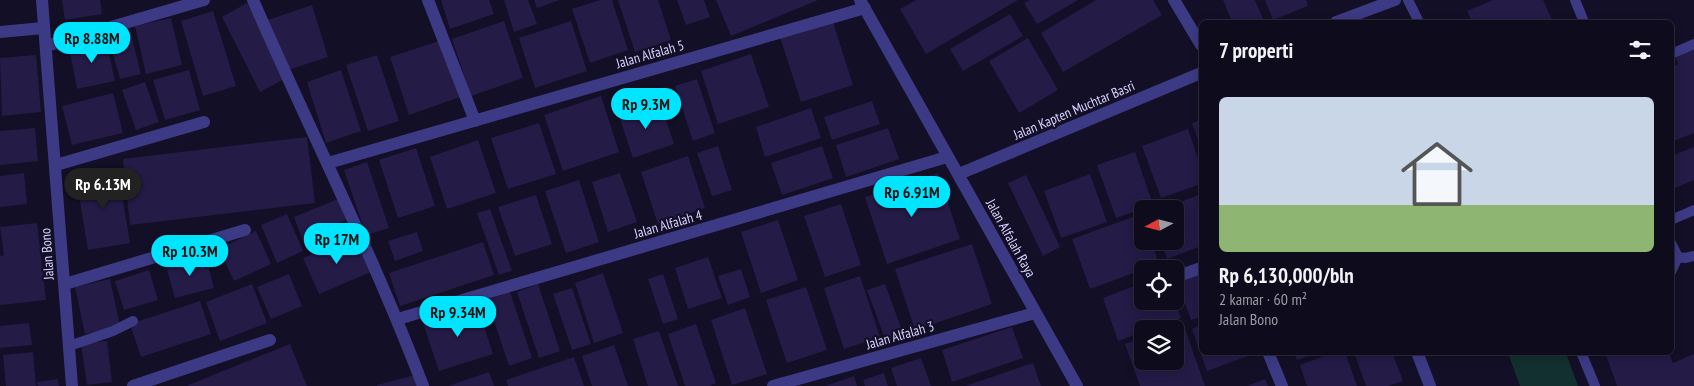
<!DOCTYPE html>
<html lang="id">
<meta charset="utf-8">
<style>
:root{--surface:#0e0b1c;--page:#1c1929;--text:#f1f3f6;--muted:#9b9ba3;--line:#2e2b3b;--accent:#00e5ff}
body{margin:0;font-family:"PT Sans Narrow",sans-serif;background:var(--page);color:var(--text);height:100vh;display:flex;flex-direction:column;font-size:19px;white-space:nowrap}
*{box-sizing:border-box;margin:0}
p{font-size:16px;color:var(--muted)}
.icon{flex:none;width:28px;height:28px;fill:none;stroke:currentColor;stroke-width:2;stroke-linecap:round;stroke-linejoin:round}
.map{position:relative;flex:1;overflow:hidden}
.drawer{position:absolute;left:1199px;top:20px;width:475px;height:335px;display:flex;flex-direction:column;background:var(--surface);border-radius:8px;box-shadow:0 2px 12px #0003,0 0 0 1px var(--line)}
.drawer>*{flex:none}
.needle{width:32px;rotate:263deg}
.fabs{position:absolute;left:1134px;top:200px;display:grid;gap:10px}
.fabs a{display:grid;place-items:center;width:50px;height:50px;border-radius:8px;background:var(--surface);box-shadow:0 2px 12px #0003,0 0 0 1px var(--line);font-size:25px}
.price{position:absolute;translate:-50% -42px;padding:0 11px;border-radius:18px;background:var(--accent);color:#111;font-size:16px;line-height:32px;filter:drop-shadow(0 1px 2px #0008)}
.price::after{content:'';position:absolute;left:50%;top:30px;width:15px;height:11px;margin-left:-8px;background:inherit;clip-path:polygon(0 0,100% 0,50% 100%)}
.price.active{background:#222;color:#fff}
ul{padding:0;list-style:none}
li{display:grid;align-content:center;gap:10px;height:265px;padding:0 20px}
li+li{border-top:1px solid var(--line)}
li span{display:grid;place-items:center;height:155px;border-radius:8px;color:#555}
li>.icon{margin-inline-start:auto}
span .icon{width:90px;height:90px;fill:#fffc;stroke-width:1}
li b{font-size:21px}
h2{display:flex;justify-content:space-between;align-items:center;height:60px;padding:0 20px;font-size:21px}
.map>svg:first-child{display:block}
.green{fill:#12302f}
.building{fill:#241b47}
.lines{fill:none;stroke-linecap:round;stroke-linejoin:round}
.service{stroke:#3d3a85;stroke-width:10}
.minor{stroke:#3d3a85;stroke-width:12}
.labels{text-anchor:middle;stroke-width:4.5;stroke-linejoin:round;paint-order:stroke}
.street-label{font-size:14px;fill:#d9d4ff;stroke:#130f26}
</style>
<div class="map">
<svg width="1694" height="386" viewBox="0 0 1694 386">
<rect width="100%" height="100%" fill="#130f26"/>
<!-- green -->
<path class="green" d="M1508,353H1566L1578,386H1520Z"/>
<!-- building -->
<path class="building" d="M62,0H100L102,14L65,20Z
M441,0H489L494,14L450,29Z
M504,0H528L537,24L514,32Z
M534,0H560L537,8Z
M600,0H612L628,50L590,63L572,9Z
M618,0H658L671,40L635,52Z
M677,0H704L710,17L686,25Z
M716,0H818L731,36Z
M916,0H1018L926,54L900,9Z
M1030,0H1078L1037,24L1024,3Z
M1096,0H1153L1162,15L1063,72L1041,33Z
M1223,0H1255L1263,19L1255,22H1232Z
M1265,0H1306L1308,6L1273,20Z
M1493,0H1543L1553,22H1472L1467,11Z
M247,3L286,78L260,92L222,17Z
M312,5L328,57L285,71L268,20Z
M213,11L236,86L203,96L181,21Z
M1010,14L1023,36L963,71L950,49Z
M171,18L182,65L146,74L135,26Z
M832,19L853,85L801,102L780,37Z
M504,21L523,78L471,96L452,39Z
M571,21L587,71L535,88L519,38Z
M130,30L141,74L120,79L108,36Z
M1028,38L1058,90L1019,113L989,61Z
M106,40L115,81L77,89L69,47Z
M442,40L460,97L409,115L390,57Z
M1694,41V133L1671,142V67L1678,64L1672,49Z
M751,54L769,107L718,124L701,71Z
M36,55L41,112L2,116L0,58Z
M377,55L399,121L368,131L346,65Z
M189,70L200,110L165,120L153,80Z
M341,70L361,131L326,143L307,82Z
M697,79L715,133L693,141L675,86Z
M145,82L159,122L136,130L122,90Z
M113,93L123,133L72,145L62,106Z
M601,96L619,152L563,171L544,115Z
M872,101L880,124L832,140L824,117Z
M660,102L674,144L633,158L619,116Z
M811,108L821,138L765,157L756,127Z
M1201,120V148L1192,123Z
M539,123L556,174L508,189L491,138Z
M35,128L38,161L0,165V131Z
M888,128L899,159L846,177L836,145Z
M1188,129L1201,167V184L1161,198L1142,146Z
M307,137L315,203L130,225L123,159Z
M478,140L496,193L447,209L430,157Z
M718,146L732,190L712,196L697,153Z
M822,146L833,178L782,195L771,163Z
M1694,147V180L1675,188L1671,177V156Z
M416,148L435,206L398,218L379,160Z
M1135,152L1153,205L1116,218L1097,165Z
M688,156L705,208L658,224L641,172Z
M367,162L389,228L366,235L344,170Z
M118,170L130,243L88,250L76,177Z
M24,173L27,204L0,207V176Z
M620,173L637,222L608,232L592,182Z
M938,173L960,239L887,264L865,197Z
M1090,174L1107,222L1061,238L1044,191Z
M1026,175L1060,247L1043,256L1008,183Z
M579,180L599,242L566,253L545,191Z
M1201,194V246L1167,259L1161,241H1175V209H1162Z
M536,195L552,244L515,256L498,207Z
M338,199L346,220L336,224L340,235L306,249L294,217Z
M841,204L861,265L825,277L804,216Z
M490,209L512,271L499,275L477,213Z
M287,214L303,251L277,263L261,225Z
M1141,214L1142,218V241H1151L1159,264L1142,269V270L1090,289L1072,239Z
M778,220L798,280L761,293L741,232Z
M37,223L46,300L0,305V256L4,255L0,227Z
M256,231L271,264L234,281L219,249Z
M417,232L423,251L395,261L388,241Z
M356,236L371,272L319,294L303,258Z
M483,242L494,275L400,306L389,273Z
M972,244L992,304L915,330L895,269Z
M205,255L214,288L175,298L166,266Z
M708,257L722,298L688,309L675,268Z
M741,269L750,297L728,305L718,276Z
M149,270L158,300L124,310L115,281Z
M1201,272V317L1191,320L1177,281Z
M603,273L623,333L594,343L575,283Z
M289,274L302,306L271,319L257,287Z
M663,274L678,319L663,324L648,279Z
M860,276L880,337L844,349L824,288Z
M110,279L120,326L85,334L75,287Z
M1142,283V301H1175L1181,318L1151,329H1142V332L1118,341L1103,298Z
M252,284L267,323L220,341L206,302Z
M538,284L560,351L539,358L517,292Z
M885,284L903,333L885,339L867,290Z
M806,287L827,350L787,363L766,300Z
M572,288L591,344L572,350L553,294Z
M510,292L532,358L509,366L487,300Z
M200,301L211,334L141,357L130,324Z
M477,305L493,354L439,371L423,323Z
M745,308L767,374L732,385L711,320Z
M29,323L32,345L0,348V326Z
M1183,323L1205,386H1140L1125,344L1142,338V361H1175V329H1168Z
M696,324L716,383L709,386H685L668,334Z
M1201,325V352L1256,353L1207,371L1192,329Z
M1012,327L1023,358L952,382L942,350Z
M659,331L678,386H648L633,339Z
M107,341L112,382L87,385L81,344Z
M290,344L307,386H186Z
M614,345L628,386H592L582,356Z
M33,352L36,386H6L3,355Z
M1294,352H1317V353L1297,360Z
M1335,352H1345L1357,386H1307L1300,365Z
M1354,352H1392L1403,381L1388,386H1366Z
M1605,352H1669L1673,363L1694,354V386H1617Z
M574,357L584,386H508L506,380Z
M921,358L931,386H897L891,368Z
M1033,363L1041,386H965Z
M489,372L494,386H448Z
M884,373L888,386H865L863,380Z
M415,375L417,386H377V385Z
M854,376L857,386H825Z
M58,379L59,386H38L37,382Z
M1265,379L1268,386H1247Z"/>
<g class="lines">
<!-- service -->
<path class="service" d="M1408,0L1419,22
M1575,0L1584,22
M1671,54L1694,44
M1671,220L1694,210
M1671,243L1678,257
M1678,257L1685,258L1694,256
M1671,272L1678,257
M69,346L113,331L133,321
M1581,352L1595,386"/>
<!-- minor -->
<path class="minor" d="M42,0L72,386
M253,0C309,129 373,254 423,386
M428,0L475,121
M860,0L1077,386
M1174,0L1201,45
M1336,22L1395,0
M0,32L43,28
M46,46L204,0
M328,163L865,8
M56,165L204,122
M959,174L1201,73
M1175,277L1201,268
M65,284L245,230
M398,319L947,157
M1268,352L1282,386
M1417,352L1430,386
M133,386L270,340
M773,386L1035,313"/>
</g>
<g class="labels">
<!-- street labels -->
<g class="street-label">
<text transform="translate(650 54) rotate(-16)" y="5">Jalan Alfalah 5</text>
<text transform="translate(1074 110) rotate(-23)" y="5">Jalan Kapten Muchtar Basri</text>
<text transform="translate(668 224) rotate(-16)" y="5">Jalan Alfalah 4</text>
<text transform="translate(1011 238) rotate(61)" y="5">Jalan Alfalah Raya</text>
<text transform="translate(47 254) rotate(-94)" y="5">Jalan Bono</text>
<text transform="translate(900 335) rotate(-16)" y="5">Jalan Alfalah 3</text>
</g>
</g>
</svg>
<div class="fabs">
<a><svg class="needle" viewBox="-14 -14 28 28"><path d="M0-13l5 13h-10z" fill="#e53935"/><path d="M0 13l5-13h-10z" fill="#9b9ba3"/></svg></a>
<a><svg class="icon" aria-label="locate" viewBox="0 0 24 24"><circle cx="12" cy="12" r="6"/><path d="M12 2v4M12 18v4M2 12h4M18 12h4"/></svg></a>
<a><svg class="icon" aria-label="layers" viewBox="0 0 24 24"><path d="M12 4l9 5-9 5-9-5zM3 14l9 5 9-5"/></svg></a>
</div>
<b class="price" style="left:92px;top:64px">Rp 8.88M</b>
<b class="price" style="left:646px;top:130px">Rp 9.3M</b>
<b class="price active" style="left:103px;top:210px">Rp 6.13M</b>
<b class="price" style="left:912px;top:218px">Rp 6.91M</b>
<b class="price" style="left:337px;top:265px">Rp 17M</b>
<b class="price" style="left:190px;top:277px">Rp 10.3M</b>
<b class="price" style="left:458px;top:338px">Rp 9.34M</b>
<section class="drawer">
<h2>7 properti<svg class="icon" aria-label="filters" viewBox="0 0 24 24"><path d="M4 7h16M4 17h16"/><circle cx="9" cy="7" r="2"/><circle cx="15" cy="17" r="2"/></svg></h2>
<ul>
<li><span style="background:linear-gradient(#c9d6e8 70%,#8fb573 0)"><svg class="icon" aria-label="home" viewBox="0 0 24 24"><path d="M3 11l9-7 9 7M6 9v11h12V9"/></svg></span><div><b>Rp 6,130,000/bln</b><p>2 kamar · 60 m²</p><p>Jalan Bono</p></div></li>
</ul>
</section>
</div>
